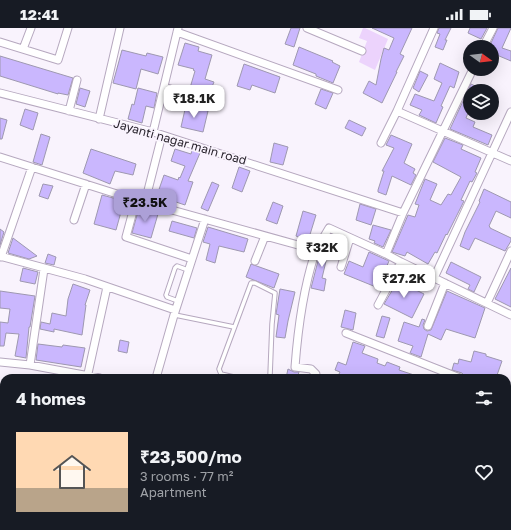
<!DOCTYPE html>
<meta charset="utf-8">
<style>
:root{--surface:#171b24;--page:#242831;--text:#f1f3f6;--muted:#9ea1a6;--accent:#aca0d7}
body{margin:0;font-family:"Golos Text",sans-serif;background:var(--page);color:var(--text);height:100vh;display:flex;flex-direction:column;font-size:15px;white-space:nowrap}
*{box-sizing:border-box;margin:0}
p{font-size:13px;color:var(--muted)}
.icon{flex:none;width:22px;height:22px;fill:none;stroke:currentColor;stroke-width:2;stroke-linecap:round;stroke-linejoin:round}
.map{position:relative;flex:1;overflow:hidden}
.sheet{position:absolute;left:0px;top:346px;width:511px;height:156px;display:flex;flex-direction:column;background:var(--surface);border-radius:12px 12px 0 0;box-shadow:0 4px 16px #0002}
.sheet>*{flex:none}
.needle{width:26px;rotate:105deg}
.buttons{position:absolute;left:463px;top:12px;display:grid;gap:8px}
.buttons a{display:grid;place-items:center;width:36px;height:36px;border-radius:50%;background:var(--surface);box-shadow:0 4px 16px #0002;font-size:20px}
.price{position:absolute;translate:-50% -34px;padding:0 9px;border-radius:8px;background:#fff;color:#222;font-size:13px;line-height:26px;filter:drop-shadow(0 1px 2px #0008)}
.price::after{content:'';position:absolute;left:50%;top:24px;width:12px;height:9px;margin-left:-6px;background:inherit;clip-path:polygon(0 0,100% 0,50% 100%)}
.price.current{background:var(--accent);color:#111}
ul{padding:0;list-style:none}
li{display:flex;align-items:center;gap:12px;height:100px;padding:0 16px}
li span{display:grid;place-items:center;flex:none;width:112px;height:80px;border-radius:0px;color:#555}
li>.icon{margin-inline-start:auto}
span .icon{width:48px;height:48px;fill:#fffc;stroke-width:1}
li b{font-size:17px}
h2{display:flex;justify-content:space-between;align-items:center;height:48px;padding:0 16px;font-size:17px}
.status{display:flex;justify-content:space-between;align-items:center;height:28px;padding:0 20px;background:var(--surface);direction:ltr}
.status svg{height:11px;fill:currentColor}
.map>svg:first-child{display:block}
.green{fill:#ecd3fc}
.building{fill:#cab7fe;stroke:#9e98b0}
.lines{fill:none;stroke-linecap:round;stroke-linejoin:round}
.service-casing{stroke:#b6a8bf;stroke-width:5.5}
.minor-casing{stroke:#b6a8bf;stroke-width:9}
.primary-casing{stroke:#b6a8bf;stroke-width:13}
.service{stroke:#fff;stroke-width:3.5}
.minor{stroke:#fff;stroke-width:7}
.primary{stroke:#fff;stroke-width:11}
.labels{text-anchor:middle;stroke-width:3.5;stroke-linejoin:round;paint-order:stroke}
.street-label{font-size:12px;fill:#28232c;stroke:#f9f3fd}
</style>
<div class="status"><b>12:41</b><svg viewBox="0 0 49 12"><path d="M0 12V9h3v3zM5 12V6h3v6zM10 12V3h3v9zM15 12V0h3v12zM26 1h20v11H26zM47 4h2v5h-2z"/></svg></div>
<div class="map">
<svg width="511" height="502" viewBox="0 0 511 502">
<rect width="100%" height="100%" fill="#f9f3fd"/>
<!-- green -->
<path class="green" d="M363,0H365L388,11L375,42L359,34L367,13L359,10Z"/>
<!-- building -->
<path class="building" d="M291,0H300L294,19L285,16Z
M372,0H412L400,26L404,28L396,44H397L382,75L363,65L369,53L376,57L381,31L384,20L389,22L394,10Z
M439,0H451L445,12H447L443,22L435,19L440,6L437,5Z
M470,0H487L481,11L468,5Z
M498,0H511L502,20L511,23V33L492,25V19H490L491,15Z
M185,15L199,19L198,23L212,27L205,51L214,54L209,66L190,60L195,43L193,42L194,41L178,37Z
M299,19L333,33L332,34L340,38L333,55L316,48V46L293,37Z
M122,22L146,28L147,25L163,29L158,46L141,41L136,61L113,55Z
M0,28L73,50L68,67L58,65V66L0,48Z
M440,35L459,44L454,60L450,58L441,78L443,79L436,95L419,87L422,82L410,77L415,66L434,73L442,55L434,51Z
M244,36L280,49L275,65L252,57L250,62L237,58Z
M420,43L428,47L419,64L413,60Z
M471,56L486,63H470V80L466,90L475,94L473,99L492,107L488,117L450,101Z
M80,60L90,63L85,79L76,76Z
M138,60L157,65L154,80L146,78L142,95L128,91L132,76L134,77Z
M321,61L333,65L326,81L315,76Z
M186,77L208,83L203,104L181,99Z
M25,81L38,85L33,102L20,97Z
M0,90L7,92L2,111H0Z
M349,92L366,100L362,108L345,100Z
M41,106L50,109L42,137L33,134Z
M391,107L412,116L404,135L415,141L413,145L416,147L411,157L392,148L386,167L378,164V162L384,143H382L394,120L386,117Z
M445,110L463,117L461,121L481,130L475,144L477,145L472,154L470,153L461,172L464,173L447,207L446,206L437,225L435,224L428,236L407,224L405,228L392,224L408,187L415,189L419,177L415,176L425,151L437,156L430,172L441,177L448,166L451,167L461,149L433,134Z
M274,115L288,119L283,137L270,134Z
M91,121L136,136L133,147L115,143L110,156L83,145Z
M175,121L191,126L192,122L200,125L188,153L193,154L185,177L167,171L166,173L156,170L164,147L178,152L179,149L180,150L185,138L171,133Z
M239,139L250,143L242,164L232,160Z
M212,154L219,157L208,183L201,180Z
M43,156L53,158L48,171L39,168Z
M484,161L511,174V190L496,183L489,198L490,199V200L511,210V213L505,223L475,210L469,222L460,218L465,204L480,174L479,173Z
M102,167L124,173L116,202L94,196Z
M273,174L283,178L277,196L266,192Z
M360,176L376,181L371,197L356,192Z
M139,180L158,186L151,210L132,205Z
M303,183L316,187L308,213L296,208Z
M172,193L197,200L194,210L169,203Z
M373,197L391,202L383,219L374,215L375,213L369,211Z
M208,199L248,211L244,224L219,218L215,235L206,232L210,216L203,214Z
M0,201L4,204L0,217Z
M13,210L37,228L29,231L8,225Z
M327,214L331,215L330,218L335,219L332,231L327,229L322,250L326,251L324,263L311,260L318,233H319L324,219Z
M369,224L389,233L386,240L385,239L376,259L344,246L349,233L363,239Z
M48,226L56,229L54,237L45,235Z
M451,234L481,249L474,264L468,261L470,257L446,245Z
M251,236L279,246L274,260L246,249Z
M23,240L38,244L35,256L20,253Z
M511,240V279L495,271Z
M399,251L412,259V260L424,266L412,290L384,276Z
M73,256L90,262L85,277H86L82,307L54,301V304L40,301L41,294L50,296L52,285L66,288L68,271Z
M280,261L295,264L288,293L285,310L276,309L279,287L276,286Z
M0,263L35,268L30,299H29L26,330L15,328L19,306L6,305L4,318H0V294L8,295L10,281L0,280Z
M447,263L485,280L475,310L446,301L441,312L428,306L421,329L410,325L413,318L398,313L404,294L419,299L422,291L425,292L423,297L424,301L427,303L431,302Z
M345,282L356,285L353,302L341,299Z
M382,288L390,290L384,310L376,308Z
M120,312L129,314L127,325L118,323Z
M353,314L365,318L362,325L378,331L377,335L385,338L387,334L400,339L399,342L420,349L419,350H337L340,344L335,342L338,334L346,337Z
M38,316L62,319L63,317L85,320L81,339L36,332Z
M474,323L486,326V328L502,333L496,350H468L465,349L462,345L452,342L454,335L458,336L459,331L471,334Z
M288,341L294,344H299L297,350H286Z"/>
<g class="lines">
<defs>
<path id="service" d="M178,273L167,269L166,267L175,240L177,238L188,242
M175,287L234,299
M238,350L221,346L219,341L251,255H255L275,265L272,296L270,348L268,350"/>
<path id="minor" d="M307,0L362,23
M177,4L338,62
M0,14L58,32L68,0
M483,19L493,0
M23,21L31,0
M164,59L209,73
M0,65L153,104L403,185
M69,83L77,52
M397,83L511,133
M99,91L120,0
M153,104L178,0
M381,115L397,83L434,0
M0,129L136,172L316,222L329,200L386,226L401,234L511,287
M136,172L126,209L192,231
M145,174L162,107
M74,192L86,156
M316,222C303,260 298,299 295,339L311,341L316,346V350
M386,226L403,185L473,41
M0,228L85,251L175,282
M1,229L32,139
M255,233L265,208
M341,239L350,210
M434,250L511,84
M487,275L511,223
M378,277L401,234
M428,298L445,255
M346,305L460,350
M0,334L30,337L100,350
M30,337L44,241
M87,350L107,259
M156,350L174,287L205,191
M507,369L511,371
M507,438L511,439
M211,498L229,502
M498,498L507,502
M68,502L69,498
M161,502L162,498
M315,502L316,498"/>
<path id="primary" d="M0,378L4,393
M34,498L35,502"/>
</defs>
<!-- service casing -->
<use href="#service" class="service-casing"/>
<!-- minor casing -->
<use href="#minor" class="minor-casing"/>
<!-- primary casing -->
<use href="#primary" class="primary-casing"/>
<!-- service -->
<use href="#service" class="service"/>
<!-- minor -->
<use href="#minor" class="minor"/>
<!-- primary -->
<use href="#primary" class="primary"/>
</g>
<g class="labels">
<!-- street labels -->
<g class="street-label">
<text transform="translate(180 114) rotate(16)" y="4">Jayanti nagar main road</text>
</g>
</g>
</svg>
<div class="buttons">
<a><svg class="needle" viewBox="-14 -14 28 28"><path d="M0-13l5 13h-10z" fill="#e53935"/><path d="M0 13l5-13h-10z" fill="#9ea1a6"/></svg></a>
<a><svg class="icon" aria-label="layers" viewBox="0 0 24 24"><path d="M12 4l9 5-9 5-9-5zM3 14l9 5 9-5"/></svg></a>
</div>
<b class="price" style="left:194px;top:91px">₹18.1K</b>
<b class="price current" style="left:145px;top:195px">₹23.5K</b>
<b class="price" style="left:322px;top:240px">₹32K</b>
<b class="price" style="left:404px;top:271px">₹27.2K</b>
<section class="sheet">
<h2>4 homes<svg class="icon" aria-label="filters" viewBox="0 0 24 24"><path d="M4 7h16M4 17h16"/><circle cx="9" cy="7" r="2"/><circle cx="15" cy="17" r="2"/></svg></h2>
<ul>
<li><span style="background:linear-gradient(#ffd9b3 70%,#b9a48a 0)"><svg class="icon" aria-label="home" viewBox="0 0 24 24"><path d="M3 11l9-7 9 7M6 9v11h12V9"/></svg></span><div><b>₹23,500/mo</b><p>3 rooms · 77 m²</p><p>Apartment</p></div><svg class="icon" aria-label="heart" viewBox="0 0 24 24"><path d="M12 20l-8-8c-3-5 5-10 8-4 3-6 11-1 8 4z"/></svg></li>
</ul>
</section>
</div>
